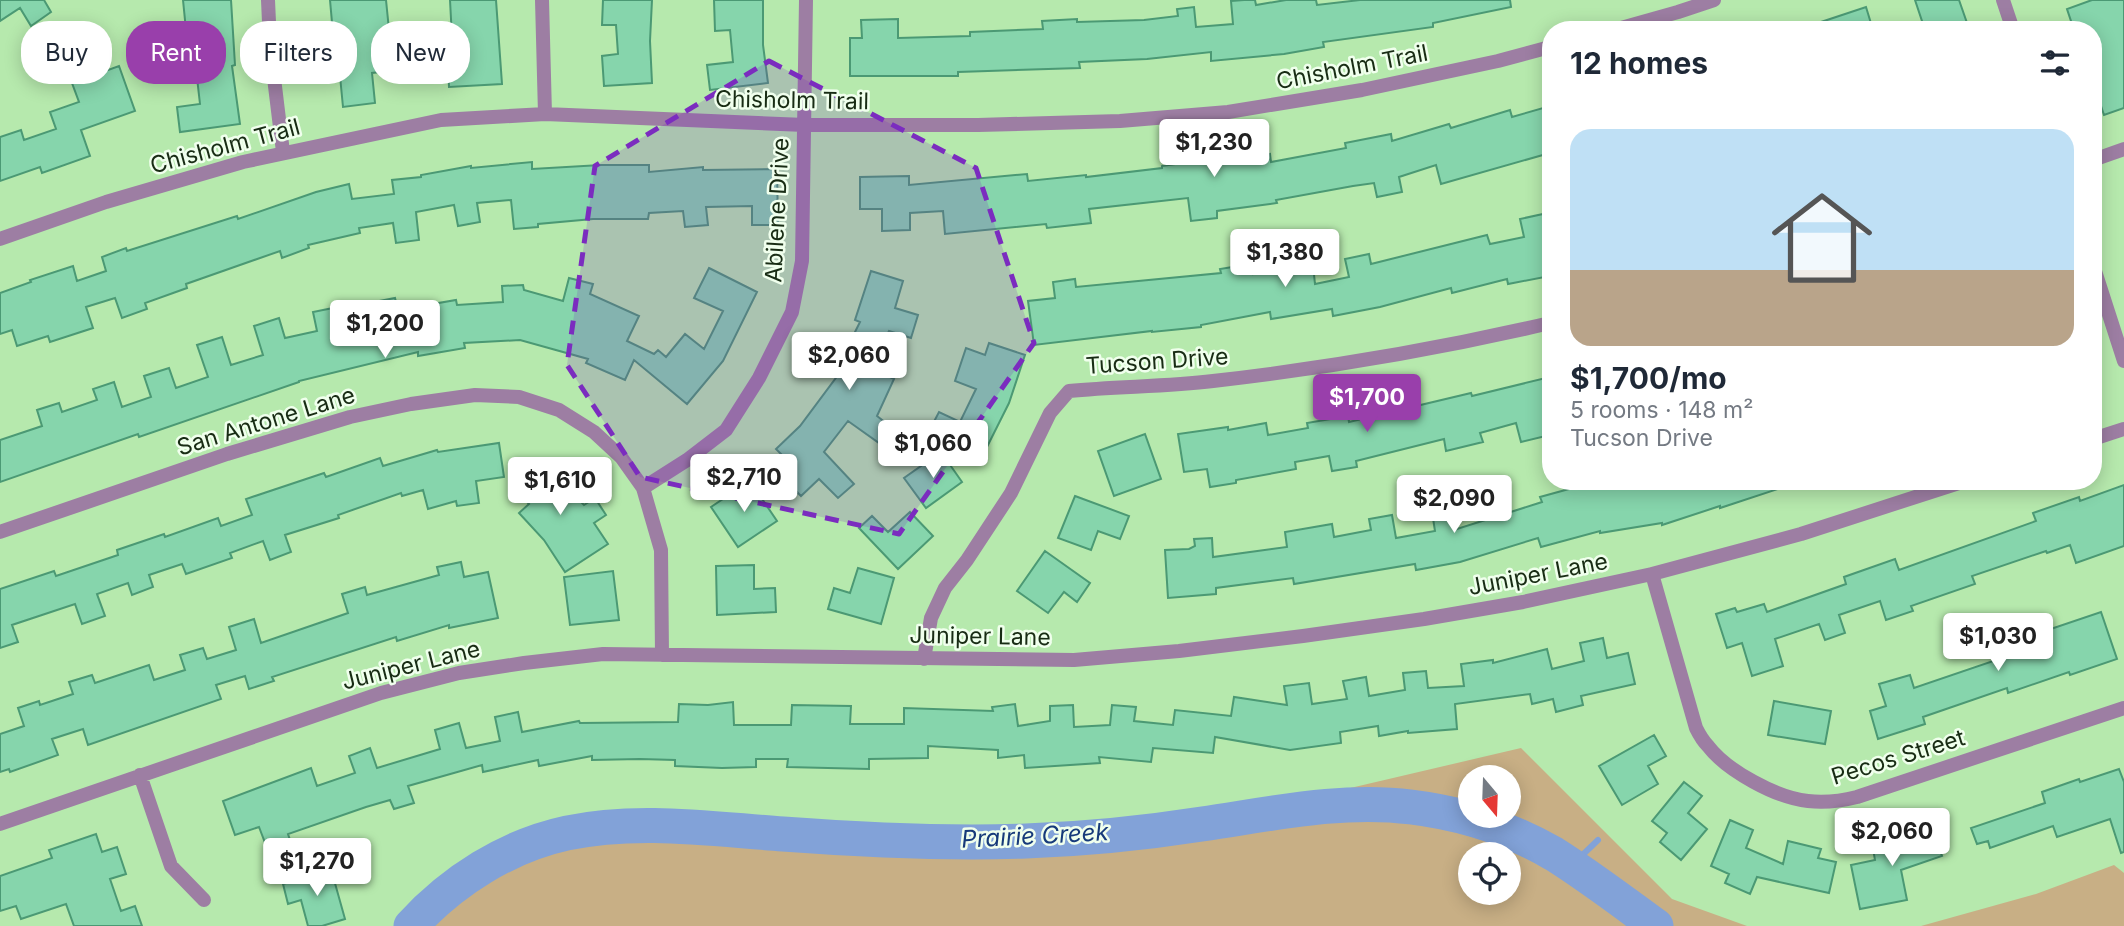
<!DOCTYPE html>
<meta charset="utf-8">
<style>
:root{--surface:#fff;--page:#f6f6f7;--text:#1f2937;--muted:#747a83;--line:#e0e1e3;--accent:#993fab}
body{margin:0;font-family:Inter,sans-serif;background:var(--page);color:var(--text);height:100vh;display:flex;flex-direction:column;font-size:26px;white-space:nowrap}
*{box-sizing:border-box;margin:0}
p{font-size:23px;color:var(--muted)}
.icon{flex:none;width:38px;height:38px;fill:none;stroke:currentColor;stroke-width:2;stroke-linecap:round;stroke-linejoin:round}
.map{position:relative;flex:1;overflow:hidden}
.side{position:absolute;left:1542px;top:21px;width:560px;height:469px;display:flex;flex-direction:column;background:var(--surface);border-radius:28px;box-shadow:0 4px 18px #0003}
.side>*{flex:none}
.banner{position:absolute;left:21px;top:21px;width:665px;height:63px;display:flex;gap:14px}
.needle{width:46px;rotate:161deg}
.tools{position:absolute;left:1458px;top:765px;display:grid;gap:14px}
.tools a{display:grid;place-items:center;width:63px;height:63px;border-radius:50%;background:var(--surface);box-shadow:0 4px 18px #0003;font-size:35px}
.price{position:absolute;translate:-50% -60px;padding:0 16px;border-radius:7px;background:#fff;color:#222;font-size:23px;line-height:46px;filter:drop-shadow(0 2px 4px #0008)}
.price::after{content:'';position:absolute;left:50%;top:42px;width:21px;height:16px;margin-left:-10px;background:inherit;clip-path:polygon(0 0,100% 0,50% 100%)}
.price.selected{background:var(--accent);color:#fff}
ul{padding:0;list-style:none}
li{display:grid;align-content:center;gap:14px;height:371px;padding:0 28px}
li+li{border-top:2px solid var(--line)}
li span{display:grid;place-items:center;height:217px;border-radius:21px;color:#555}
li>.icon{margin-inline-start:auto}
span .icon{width:126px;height:126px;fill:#fffc;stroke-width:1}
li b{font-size:30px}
h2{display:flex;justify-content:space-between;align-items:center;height:84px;padding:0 28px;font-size:30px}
.pill{padding:0 24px;border-radius:28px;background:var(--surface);box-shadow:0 4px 18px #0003;font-size:24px;line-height:63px}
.pill.selected{background:var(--accent);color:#fff}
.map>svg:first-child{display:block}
.green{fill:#c8af85;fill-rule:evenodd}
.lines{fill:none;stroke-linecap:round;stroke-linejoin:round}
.stream{stroke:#82a2d8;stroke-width:6}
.river{stroke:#82a2d8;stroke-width:35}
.building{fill:#86d5ac;stroke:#4b9974;stroke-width:2}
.street{stroke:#9d7ea3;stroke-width:14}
.marked{fill:#7b2cbf;fill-opacity:0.2;stroke:#7b2cbf;stroke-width:5;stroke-dasharray:14 9;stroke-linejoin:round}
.labels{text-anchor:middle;stroke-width:5;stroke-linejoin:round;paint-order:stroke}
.street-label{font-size:23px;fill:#182c14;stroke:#f0ffed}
.water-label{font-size:24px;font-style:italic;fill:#163a7a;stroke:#f0ffed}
</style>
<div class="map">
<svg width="2124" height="926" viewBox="0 0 2124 926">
<rect width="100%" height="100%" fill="#b6e9ad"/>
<!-- green -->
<path class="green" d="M1521,748L1672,899L1747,926H400L419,901L524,835L620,814L799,822L917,831L1111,824L1329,793ZM1470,777H1508V816H1470ZM1470,854H1508V892H1470Z
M2114,865L2124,873V926H1921L2036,894Z"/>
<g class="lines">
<!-- stream -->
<path class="stream" d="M1571,866L1598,840"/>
<!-- river -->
<path class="river" d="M411,926C452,881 507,846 567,833C638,818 711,829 783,834C864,840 945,844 1026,841C1085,839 1144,833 1202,824C1271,814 1342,798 1411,807C1460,813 1511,829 1554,854C1589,876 1623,902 1656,926"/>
</g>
<!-- building -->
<path class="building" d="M0,0H44L51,12L31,26L20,8L0,21Z
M183,0H231L235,65L232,66L240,124L180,132L177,107L200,104L196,69L190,70Z
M330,0H386L390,40H386L389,71L372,73L375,103L343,107L337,45H334Z
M450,0H496L502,84L449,87L447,38H452Z
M603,0H652L650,41L652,83L604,86L602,56L618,54L616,25H602Z
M714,0H763V45L768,83L710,90L707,65L733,62L730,30L715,31Z
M1244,0H1255L1256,5L1286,0H1316L1317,5L1360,0H1510L1511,7L1433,23V27L1323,42L1324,47L1284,54L1211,61V52L1147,59L1079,62L1080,68L958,72V76H850V38H862L861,20L898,19V38L970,36V32L1043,29L1042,21L1077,19V22L1144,20L1178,16L1177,9L1194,7L1196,27L1233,24L1231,1Z
M1915,0H1959L1967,23L1949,30H1925Z
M2092,0H2124V108L2104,115L2093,82V30H2074L2067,9Z
M1866,7L1873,30H1807L1806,27Z
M119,66L135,111L81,130L90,156L42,173L40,167L0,181V137L21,130L24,140L56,129L50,112L79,102L72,83Z
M1550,106V153L1441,184L1436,165L1399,177L1402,192L1377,197L1374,183L1353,186L1276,200L1277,203L1217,211V218L1191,221L1188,198L1089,209L1091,223L1047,228L1046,224L945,234L943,211L910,213V230L882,231V209H860V177L909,176V185L1027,174L1028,181L1086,175V177L1162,168V166L1209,159L1210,163L1270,154L1271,162L1346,148L1345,143L1391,134L1392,141L1449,124L1451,128L1510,110L1512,117Z
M532,162V169L601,165H649V172L703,167V170L777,169L778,225H752V206L706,207L708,225L685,227L683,211L649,213L648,219H593L538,224V227L514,229L511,200L477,203L480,222L458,226L454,205L416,212L419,240L396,243L393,223L359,228L360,233L308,245L309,248L282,258L280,251L186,284L187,288L145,303L147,309L122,318L115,298L86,307L93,328L50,342L48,336L17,346L12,330L0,334V293L31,282L30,280L73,266L77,281L106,271L102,257L126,248L127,251L237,216L238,219L316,192L349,184L352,199L394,194L392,180L421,177V175L471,166V168Z
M1543,214L1550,250V276L1508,284L1507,279L1452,293L1451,288L1380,307L1333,316L1332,309L1271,319L1270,312L1201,325V327L1152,332V331L1034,345L1028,301L1055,298L1053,282L1075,279L1076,287L1221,273L1220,269L1251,264L1253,274L1313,265L1315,284L1349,277L1345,259L1369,254L1371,264L1487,235L1490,244L1524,237L1520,219Z
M709,268L757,292L723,361L687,404L634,360L625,380L586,363L588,359L520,340L464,343L465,348L418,356V352L299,381V382L139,437L138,434L0,482V440L42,426L37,410L59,403L62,412L97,400L93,389L114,382L122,407L151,397L144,376L169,368L176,388L208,377L197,345L222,337L231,365L263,355L254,326L279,318L285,338L317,331L313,312L338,307L343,334L380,325L374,302L395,298L398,310L456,300L457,305L503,302L502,286L523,285L524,290L563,301L569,278L593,284L590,294L639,316L627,341L654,354L658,350L666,357L685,334L704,349L723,311L694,298Z
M871,271L903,281L895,308L918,315L911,338L889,331L871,368L894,379L877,416L891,427L879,443L848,421L824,452L854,484L838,498L819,479L801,496L778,473L789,462L776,449L800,426L838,375L834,374L860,322L855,320Z
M989,343L1025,355L1009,403L981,459L928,433L939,412L960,422L976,389L955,381L966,348L985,355Z
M1550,377V435L1521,442L1516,423L1480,433L1483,442L1446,451L1444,439L1356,461L1357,467L1332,471L1329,456L1295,462L1296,469L1236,480V483L1210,487L1207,469L1184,472L1178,434L1228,427V430L1266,423L1268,435L1308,428L1307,423L1348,416L1349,422L1471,393L1472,396Z
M1145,434L1161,479L1114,496L1098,451Z
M499,443L504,477L476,481L479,503L457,506L456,501L428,509L423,490L402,496L401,493L338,515L339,518L285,535L291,552L270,560L263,541L230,553L232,558L186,574L182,564L149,575L153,587L132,595L128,583L97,594L105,616L82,624L75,604L12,625L18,642L0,648V589L54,571L56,576L118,555L117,550L164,534L165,537L218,518L221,526L252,515L246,499L324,473L326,477L380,458L383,466L437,450L438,452Z
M941,452L962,482L926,508L904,478Z
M541,460L584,505L595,498L606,515L594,523L608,544L565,572L544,540L519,513L529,504L512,486Z
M750,481L777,521L738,547L711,507Z
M1598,481H1636L1637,486L1653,481H1792L1793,484L1720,508V506L1662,525V523L1600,533V531L1541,547L1538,538L1460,562L1416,570L1415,564L1294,584L1293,578L1216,588V594L1168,598L1165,550L1189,549L1195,546L1194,539L1212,538L1213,557L1287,547L1285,532L1332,524L1334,537L1371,530L1369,519L1392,515L1396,538L1435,531L1432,512L1453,508L1457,529L1542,502L1540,497Z
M2124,485V546L2076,563L2070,545L2047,553L2046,551L1972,576L1975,584L1911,606L1913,611L1886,620L1880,601L1839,615L1845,633L1825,640L1819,624L1775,639L1783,666L1752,676L1742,643L1727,648L1716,614L1735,608L1737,612L1764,604L1767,612L1846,584L1844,577L1895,559L1899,570L2036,521L2033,513L2079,497L2080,501Z
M1075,496L1129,516L1120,539L1098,531L1091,550L1058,538Z
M910,512L933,536L898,569L859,528L872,516L888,532Z
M1045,551L1090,583L1077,602L1064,592L1048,613L1017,591Z
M461,562L464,577L488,572L498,618L449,628V625L397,641L396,637L272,677L274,681L249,689L245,676L216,685L221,699L88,745L83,729L52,739L58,755L10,772L9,769L0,772V734L24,726L18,708L39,701L40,705L73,694L69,682L92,675L95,683L149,665L154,680L185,670L180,655L203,648L207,659L236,650L229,627L254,619L261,643L348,613L342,594L365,587L367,595L439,575L437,567Z
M754,565V589L775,588L776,612L717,615L716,566Z
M858,568L894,578L881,624L828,609L834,588L850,593Z
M613,571L619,620L570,625L564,577Z
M2101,612L2117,659L2070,675L2069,672L2008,693L2007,688L1923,717L1925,724L1878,739L1870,711L1886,706L1879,684L1910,675L1914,688L2017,653L2010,635L2033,627L2036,634Z
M1603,638L1607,658L1628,653L1635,684L1581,696L1583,705L1556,712L1553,699L1532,704L1530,694L1455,704L1457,729L1408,733V731L1379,736L1378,726L1340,732L1341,743L1290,750L1215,737L1213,753L1153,748L1151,762L1099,757L1100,763L1025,768L1024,755L998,758V750L928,746V758L869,759V769L787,767L788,759H756V767L722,768L675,766V760L640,759L592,760V756L539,766L538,760L483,772L482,765L408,786L414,803L394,809L390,800L366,807L288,834L290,840L267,848L259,827L235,835L223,801L311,768L317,786L355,773L349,756L370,748L377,768L440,749L435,730L459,723L466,748L500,741L495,717L518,712L522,732L579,721L580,723L678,722L679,704L708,705L733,702L734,725H791L792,705L851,706L850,724H904V708L993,711L992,707L1015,704L1018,726L1050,721V706L1073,705L1074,727L1110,725L1112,705L1136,707L1134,721L1173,725L1175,710L1231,716L1234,697L1287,705L1284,686L1309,683L1312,704L1347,699L1343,681L1366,677L1369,696L1405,690L1403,673L1426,671L1428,688L1464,686L1461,664L1493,660V663L1547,649L1552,669L1584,661L1580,643Z
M1774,701L1831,711L1825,744L1768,735Z
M1654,735L1666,756L1648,766L1658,784L1622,805L1599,766Z
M2119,769L2124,782V852L2121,853L2110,819L2057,837L2053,826L1990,848L1988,841L1977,844L1971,828L2045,803L2042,792L2079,779L2080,782Z
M1684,782L1702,796L1688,813L1707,829L1681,860L1660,842L1667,833L1652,821Z
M1730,820L1753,830L1746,848L1783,864L1788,841L1821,849L1818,858L1836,862L1829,893L1757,877L1750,894L1725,883L1729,874L1711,866Z
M1932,827L1942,856L1901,870L1907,900L1860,909L1851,865L1875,860L1872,843L1905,836Z
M96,834L102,852L117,847L126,874L110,879L121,911L135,906L142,926H74L66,904L21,919L16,906L0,911V876L52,858L49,850Z
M331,869L345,919L322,926H308L301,900L288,904L283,884Z"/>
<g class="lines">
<!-- street -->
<path class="street" d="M268,0L270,45L283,152
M542,0L545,114
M2003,0L2013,30
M1614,30L1678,12L1714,0
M2093,160L2124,149
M0,239L106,202L243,162L441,120L545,114L805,125H978L1120,121L1228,112L1362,90L1498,61L1550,47
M2093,265L2124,361
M2093,439L2124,429
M643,488L687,460L726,430L759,378L792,312L802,261L806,0
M0,532L227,454L350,417L411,404L475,395L519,397L559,410L594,432L621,457L643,488L661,550L662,655
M1652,574L1696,728C1699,734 1703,741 1708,746C1727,771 1777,798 1808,801C1825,803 1841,801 1857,797L2124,708
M924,659L931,618L945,588L967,560L1011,493L1050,413L1069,391C1117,386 1165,387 1213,381C1327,368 1439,349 1550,323
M140,775L171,866L204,900
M0,824L381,693L459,673L524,663L603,654L1074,660L1179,651L1303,636L1424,619L1523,602L1652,574L1801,534L1965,481"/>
</g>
<!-- marked area -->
<path class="marked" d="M769,61L976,168L1034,343L899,534L640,477L567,365L595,166Z"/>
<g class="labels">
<!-- street labels -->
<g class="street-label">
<text transform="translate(1352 67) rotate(-11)" y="8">Chisholm Trail</text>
<text transform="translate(792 100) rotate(1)" y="8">Chisholm Trail</text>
<text transform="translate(225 146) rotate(-15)" y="8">Chisholm Trail</text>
<text transform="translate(777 210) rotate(-87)" y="8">Abilene Drive</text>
<text transform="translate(1157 361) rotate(-4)" y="8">Tucson Drive</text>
<text transform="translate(266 421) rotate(-17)" y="8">San Antone Lane</text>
<text transform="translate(1538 574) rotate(-11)" y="8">Juniper Lane</text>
<text transform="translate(980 636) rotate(1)" y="8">Juniper Lane</text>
<text transform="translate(411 665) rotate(-14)" y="8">Juniper Lane</text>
<text transform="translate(1898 757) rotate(-17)" y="8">Pecos Street</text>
</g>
<!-- water labels -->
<g class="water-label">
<text transform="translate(1035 836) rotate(-3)" y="8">Prairie Creek</text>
</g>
</g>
</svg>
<div class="tools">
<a><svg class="needle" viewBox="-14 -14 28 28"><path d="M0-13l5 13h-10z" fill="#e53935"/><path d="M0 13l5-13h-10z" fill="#747a83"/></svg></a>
<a><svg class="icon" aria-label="locate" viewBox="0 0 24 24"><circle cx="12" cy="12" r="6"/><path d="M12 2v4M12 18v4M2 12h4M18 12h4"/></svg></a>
</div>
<b class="price" style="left:1214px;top:179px">$1,230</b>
<b class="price" style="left:1285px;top:289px">$1,380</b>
<b class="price" style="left:385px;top:360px">$1,200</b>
<b class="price" style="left:849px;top:392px">$2,060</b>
<b class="price selected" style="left:1367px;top:434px">$1,700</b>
<b class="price" style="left:933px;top:480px">$1,060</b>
<b class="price" style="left:744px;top:514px">$2,710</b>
<b class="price" style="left:560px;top:517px">$1,610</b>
<b class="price" style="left:1454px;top:535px">$2,090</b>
<b class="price" style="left:1998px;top:673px">$1,030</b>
<b class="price" style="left:1892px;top:868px">$2,060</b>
<b class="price" style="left:317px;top:898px">$1,270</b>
<div class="banner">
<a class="pill">Buy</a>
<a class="pill selected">Rent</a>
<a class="pill">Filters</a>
<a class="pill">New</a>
</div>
<section class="side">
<h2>12 homes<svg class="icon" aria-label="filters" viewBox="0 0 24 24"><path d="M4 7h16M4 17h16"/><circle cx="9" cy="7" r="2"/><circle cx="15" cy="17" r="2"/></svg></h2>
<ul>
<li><span style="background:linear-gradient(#bfe0f5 65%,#b9a48a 0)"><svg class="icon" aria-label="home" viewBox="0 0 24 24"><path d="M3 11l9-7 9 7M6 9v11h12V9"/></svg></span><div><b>$1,700/mo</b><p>5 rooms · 148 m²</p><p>Tucson Drive</p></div></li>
</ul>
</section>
</div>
